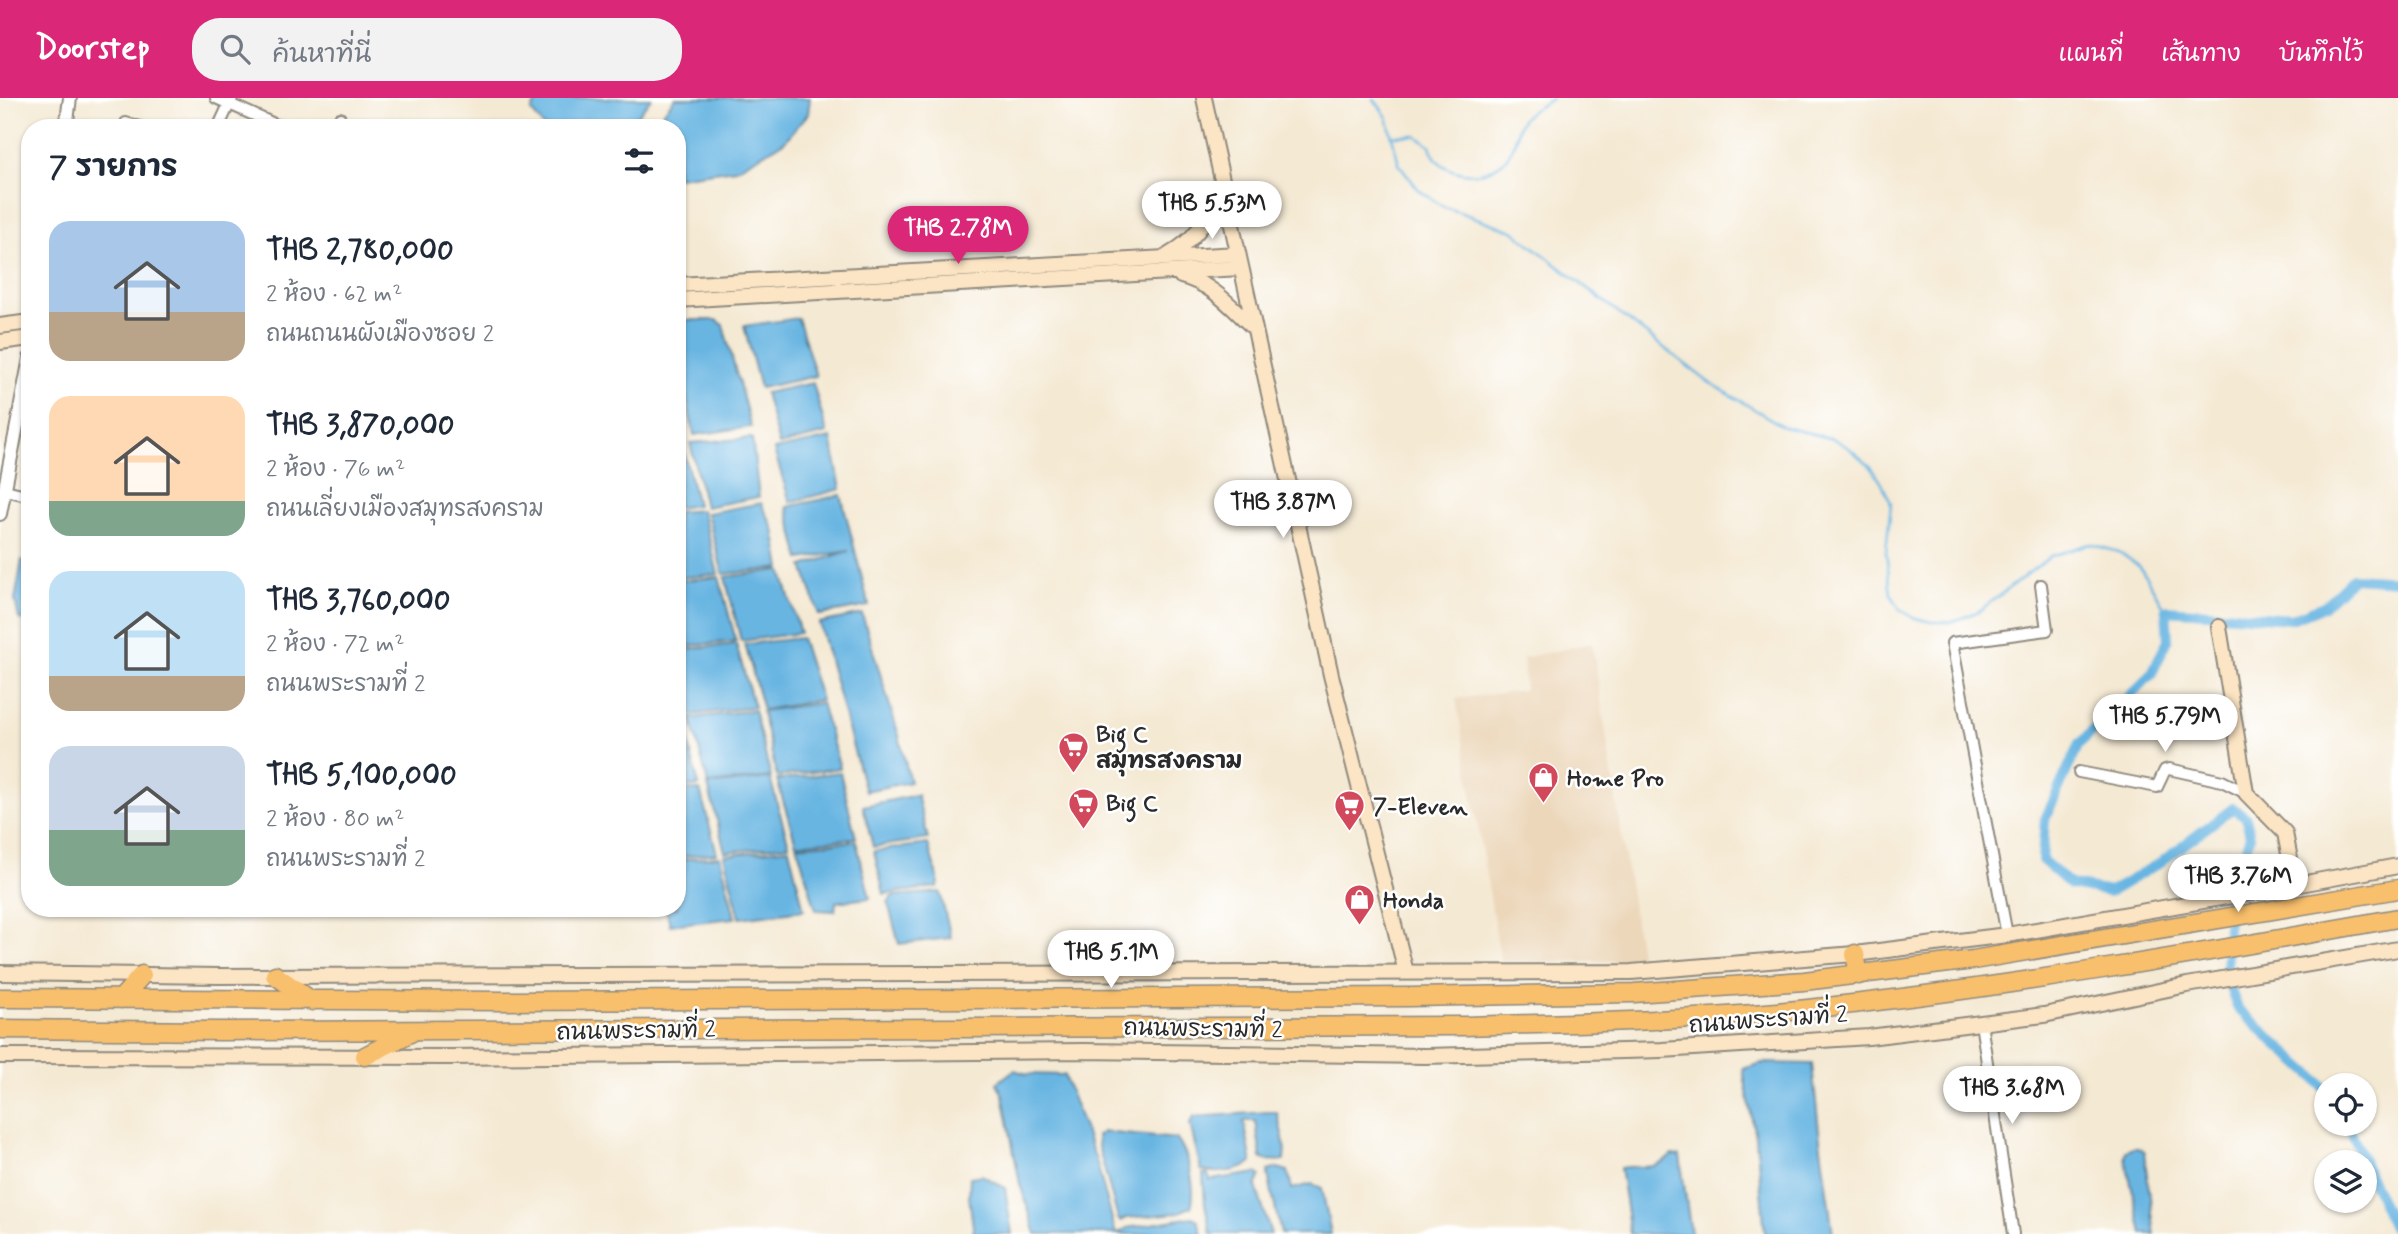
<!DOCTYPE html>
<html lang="th">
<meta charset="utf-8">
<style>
:root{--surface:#fff;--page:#f2f2f3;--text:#1f2937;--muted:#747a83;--accent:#db2777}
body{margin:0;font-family:Mynerve,"Playpen Sans Thai",sans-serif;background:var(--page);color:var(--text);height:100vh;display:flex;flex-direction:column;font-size:26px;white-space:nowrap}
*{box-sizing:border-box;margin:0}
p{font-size:23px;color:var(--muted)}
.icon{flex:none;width:38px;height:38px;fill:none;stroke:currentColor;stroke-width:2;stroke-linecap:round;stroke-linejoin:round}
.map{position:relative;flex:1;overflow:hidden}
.panel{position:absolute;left:21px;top:21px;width:665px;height:798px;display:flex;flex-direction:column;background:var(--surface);border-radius:28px;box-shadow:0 2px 5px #0004}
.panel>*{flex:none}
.controls{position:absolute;left:2314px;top:975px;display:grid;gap:14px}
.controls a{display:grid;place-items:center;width:63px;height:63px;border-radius:50%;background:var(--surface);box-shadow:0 2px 5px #0004;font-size:35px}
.price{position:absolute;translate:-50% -60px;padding:0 16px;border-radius:24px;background:#fff;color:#222;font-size:23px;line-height:46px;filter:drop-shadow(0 2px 4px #0008)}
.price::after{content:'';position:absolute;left:50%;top:42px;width:21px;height:16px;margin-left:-10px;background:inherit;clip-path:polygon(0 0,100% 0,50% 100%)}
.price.current{background:var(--accent);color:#fff}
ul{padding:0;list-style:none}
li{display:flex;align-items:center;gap:21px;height:175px;padding:0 28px}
li span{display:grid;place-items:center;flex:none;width:196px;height:140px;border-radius:21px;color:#555}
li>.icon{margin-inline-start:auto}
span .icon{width:84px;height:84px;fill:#fffc;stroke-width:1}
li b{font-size:30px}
h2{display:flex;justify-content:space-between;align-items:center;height:84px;padding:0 28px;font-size:30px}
header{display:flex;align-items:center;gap:42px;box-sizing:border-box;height:98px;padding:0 35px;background:var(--accent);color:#fff}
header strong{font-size:33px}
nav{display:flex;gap:38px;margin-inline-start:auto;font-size:24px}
.search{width:490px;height:63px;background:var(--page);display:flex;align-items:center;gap:18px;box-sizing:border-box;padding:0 24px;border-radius:28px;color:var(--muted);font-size:26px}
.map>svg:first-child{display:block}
.built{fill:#ecd7ba}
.water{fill:#68b5e2;stroke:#4a7086;stroke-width:2}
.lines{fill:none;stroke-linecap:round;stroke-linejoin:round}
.stream{stroke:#68b5e2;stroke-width:2.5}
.canal{stroke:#68b5e2;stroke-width:10}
.minor-casing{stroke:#908a7f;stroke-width:14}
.tertiary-casing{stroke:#908a7f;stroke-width:16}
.secondary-casing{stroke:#908a7f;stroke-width:18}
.trunk-casing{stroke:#908a7f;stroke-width:21}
.minor{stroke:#fff;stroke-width:10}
.tertiary{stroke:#fff;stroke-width:12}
.secondary{stroke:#fce5c4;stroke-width:14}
.trunk{stroke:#f8bf6c;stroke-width:18}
.labels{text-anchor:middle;stroke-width:5;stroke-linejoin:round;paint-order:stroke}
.poi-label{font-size:23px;font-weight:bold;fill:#2b2b2b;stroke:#fff;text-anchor:start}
.street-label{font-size:23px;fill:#2b2b2b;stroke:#fff}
</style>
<header>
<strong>Doorstep</strong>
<div class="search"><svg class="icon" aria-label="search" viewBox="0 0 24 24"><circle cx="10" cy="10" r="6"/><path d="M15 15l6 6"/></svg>ค้นหาที่นี่</div>
<nav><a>แผนที่</a><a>เส้นทาง</a><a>บันทึกไว้</a></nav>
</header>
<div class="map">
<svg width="2398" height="1136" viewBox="0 0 2398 1136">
<rect width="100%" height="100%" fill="#fff"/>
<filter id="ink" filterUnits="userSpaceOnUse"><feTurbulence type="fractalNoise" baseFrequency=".0143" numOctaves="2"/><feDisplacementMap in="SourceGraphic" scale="14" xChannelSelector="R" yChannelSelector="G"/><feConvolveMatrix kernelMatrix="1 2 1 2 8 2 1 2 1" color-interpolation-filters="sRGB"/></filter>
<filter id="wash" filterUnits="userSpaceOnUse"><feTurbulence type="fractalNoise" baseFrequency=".00686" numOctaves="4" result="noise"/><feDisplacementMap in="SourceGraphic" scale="28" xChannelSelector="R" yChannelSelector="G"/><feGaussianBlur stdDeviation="1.57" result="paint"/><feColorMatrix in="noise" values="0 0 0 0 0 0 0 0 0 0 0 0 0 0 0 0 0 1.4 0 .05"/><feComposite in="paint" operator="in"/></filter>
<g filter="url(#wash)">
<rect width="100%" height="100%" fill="#f4e9d3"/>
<!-- built -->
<path class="built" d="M1592,545L1641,863L1501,864L1456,601L1525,592L1523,560Z"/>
<!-- water -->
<path class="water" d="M539,0H651L628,30H545L531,13Z
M675,0H810L808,16L784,44L736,71L677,79V30H651Z
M798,220L816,278L760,290L744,228Z
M677,222H717L723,227L751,329L694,337L677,254Z
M813,285L827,335L779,347L765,295Z
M752,340L759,399L705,409L690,345Z
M831,340L841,391L790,404L774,352Z
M677,346H682L697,407L677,410Z
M841,397L869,508L819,517L803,468L849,453L800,461L787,409Z
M761,405L774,431L781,470L723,476L707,415Z
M702,412L718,476L677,480V414Z
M22,462L30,465V524L19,521L15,502Z
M781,472L800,535L741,543L725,479Z
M719,479L736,543L677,549V483Z
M862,516L899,638L910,684L865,693L819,525Z
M801,540L821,602L763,612L745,546Z
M736,546L754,609L690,617L677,563V552Z
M821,605L840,670L777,679L762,613Z
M754,612L771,679L708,686L691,620Z
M683,622L699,688L677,690V623Z
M840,674L856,740L796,746L777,682Z
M770,680L789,747L725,754L708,687Z
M700,692L717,755L677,759V693Z
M917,697L928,741L873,749L863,708Z
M856,743L870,800L836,804L835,813L816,812L797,748Z
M928,746L939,785L938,789L884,796L874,753Z
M789,750L804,812L740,820L724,757Z
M720,758L735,820L670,827L666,810H677V762Z
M940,794L951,840L899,846L888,805L892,798Z
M1762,965L1812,966L1820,1042L1833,1136H1765L1757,1050L1743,971Z
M1014,972L1027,976L1064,977L1096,1062L1116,1136H1036L1020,1086L1003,997L997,985Z
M1269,1014H1277L1285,1049L1284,1063L1265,1062L1261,1060L1256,1023H1244L1252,1065C1240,1073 1215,1077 1201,1072L1190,1026L1193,1019Z
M1103,1034L1177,1041C1188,1054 1197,1093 1191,1109L1177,1115L1127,1120L1121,1123L1118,1121L1098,1048L1097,1038Z
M2134,1050H2138L2144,1054L2155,1136H2142L2125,1059L2126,1053Z
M1672,1057L1680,1058L1691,1136H1630L1620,1070C1643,1066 1654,1075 1672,1057Z
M1278,1070L1288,1073L1292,1091L1312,1086L1322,1090L1331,1136H1281L1268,1077V1073Z
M1257,1075L1260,1078L1256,1088L1271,1136H1211L1205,1106L1203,1076H1208L1210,1082Z
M982,1077L1005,1090L1012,1136H974L969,1099L970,1079Z
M1192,1119L1198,1122L1202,1136H1117L1127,1130Z"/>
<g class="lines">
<!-- stream -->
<path class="stream" d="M1373,0L1387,19L1399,66L1419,92L1442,108L1513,133L1707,283L1784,329L1834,341L1849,350L1871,369L1881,384L1891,405L1886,454L1891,496L1900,511L1912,519L1931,524H1951L1965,519L1979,513L2051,458L2090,446L2119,454L2140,469L2166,512
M1391,38L1415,37L1430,47C1433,60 1442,69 1455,73C1475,80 1501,73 1511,53C1518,42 1515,28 1525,18C1533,10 1544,8 1552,0"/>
<!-- canal -->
<path class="canal" d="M2228,815L2229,799L2250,738L2246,719L2233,710L2161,764L2110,794L2071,787L2042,762L2045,721L2079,646L2151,577L2168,542L2166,512L2291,521L2324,508L2353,480L2398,483
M2228,826L2226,879L2238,911L2315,980L2326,993
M2348,1026L2364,1064
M2364,1065L2396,1136"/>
</g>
</g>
<g filter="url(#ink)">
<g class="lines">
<defs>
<path id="minor" d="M216,0L283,30
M126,25L143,30
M218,30L232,0
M336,30L340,20
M5,392L30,398
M2079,674L2157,689L2165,672L2169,671L2222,683L2246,695
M2007,837L1952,545L2047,532L2041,487
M1981,925L2013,1136"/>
<path id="tertiary" d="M66,30L70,0
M0,416L30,260"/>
<path id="secondary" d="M1204,0L1331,577L1406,874
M1167,158C1199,140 1206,121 1223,89
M1181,178C1213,186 1231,209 1255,231
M677,187L1238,156
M677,202L1241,170
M0,228L30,224
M0,244L30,240
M2219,529L2246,695L2285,735L2295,787L2398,768
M0,875L219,878L1631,874L1855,856L2007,837L2295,787
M0,958L451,959L1084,953L1425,958L1662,952L1869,939L2044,917L2187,887L2398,851"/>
<path id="trunk" d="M1855,856L1859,877
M275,877L312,903
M0,900L502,903L1410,899L1634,895L1804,883L1973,862L2398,791
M121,901L142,877
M0,931L220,933L1460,928C1577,925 1693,923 1808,911C2006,890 2202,855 2398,820
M365,958L412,934"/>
</defs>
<!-- minor casing -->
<use href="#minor" class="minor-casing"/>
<!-- tertiary casing -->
<use href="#tertiary" class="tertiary-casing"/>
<!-- secondary casing -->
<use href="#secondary" class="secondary-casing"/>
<!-- trunk casing -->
<use href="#trunk" class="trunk-casing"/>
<!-- minor -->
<use href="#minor" class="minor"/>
<!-- tertiary -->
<use href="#tertiary" class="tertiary"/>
<!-- secondary -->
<use href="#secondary" class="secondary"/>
<!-- trunk -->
<use href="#trunk" class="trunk"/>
</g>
</g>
<!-- icons -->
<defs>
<symbol id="supermarket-pin" viewBox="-11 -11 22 30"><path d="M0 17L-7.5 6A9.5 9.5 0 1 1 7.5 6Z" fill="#d1495b" stroke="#fff"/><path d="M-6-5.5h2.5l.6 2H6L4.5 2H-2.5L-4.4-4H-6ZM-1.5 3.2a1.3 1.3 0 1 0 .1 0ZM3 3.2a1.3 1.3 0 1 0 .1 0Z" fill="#fff"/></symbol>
<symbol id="shop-pin" viewBox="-11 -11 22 30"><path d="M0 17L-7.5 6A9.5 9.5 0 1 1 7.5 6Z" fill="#d1495b" stroke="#fff"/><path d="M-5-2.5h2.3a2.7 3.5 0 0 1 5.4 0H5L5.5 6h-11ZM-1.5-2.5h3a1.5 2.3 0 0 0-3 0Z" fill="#fff"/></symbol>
</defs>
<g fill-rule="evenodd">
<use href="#supermarket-pin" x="1056" y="632" width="35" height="47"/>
<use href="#shop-pin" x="1526" y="662" width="35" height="47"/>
<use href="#supermarket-pin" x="1066" y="688" width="35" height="47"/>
<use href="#supermarket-pin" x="1332" y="690" width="35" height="47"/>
<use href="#shop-pin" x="1342" y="784" width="35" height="47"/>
</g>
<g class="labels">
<!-- poi labels -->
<g class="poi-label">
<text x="1096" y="644">Big C<tspan x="1096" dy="26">สมุทรสงคราม</tspan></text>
<text x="1567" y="688">Home Pro</text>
<text x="1106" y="713">Big C</text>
<text x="1373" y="716">7-Eleven</text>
<text x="1383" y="810">Honda</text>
</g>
<!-- street labels -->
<g class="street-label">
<text transform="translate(1768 921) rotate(-4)" y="8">ถนนพระรามที่ 2</text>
<text transform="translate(1203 930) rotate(1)" y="8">ถนนพระรามที่ 2</text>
<text transform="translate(636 932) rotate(-1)" y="8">ถนนพระรามที่ 2</text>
</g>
</g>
</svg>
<div class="controls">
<a><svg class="icon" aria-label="locate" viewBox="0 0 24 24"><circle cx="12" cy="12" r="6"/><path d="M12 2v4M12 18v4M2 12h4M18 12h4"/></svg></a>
<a><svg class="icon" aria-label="layers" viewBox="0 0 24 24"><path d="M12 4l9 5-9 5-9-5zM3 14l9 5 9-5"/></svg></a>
</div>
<b class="price" style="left:1212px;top:143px">THB 5.53M</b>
<b class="price current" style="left:958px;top:168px">THB 2.78M</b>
<b class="price" style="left:1283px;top:442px">THB 3.87M</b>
<b class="price" style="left:2165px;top:656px">THB 5.79M</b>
<b class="price" style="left:2238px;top:816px">THB 3.76M</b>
<b class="price" style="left:1111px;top:892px">THB 5.1M</b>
<b class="price" style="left:2012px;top:1028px">THB 3.68M</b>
<section class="panel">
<h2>7 รายการ<svg class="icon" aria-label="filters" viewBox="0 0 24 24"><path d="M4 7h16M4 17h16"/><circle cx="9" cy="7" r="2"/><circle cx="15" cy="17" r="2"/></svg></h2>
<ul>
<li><span style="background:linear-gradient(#a9c7e8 65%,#b9a48a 0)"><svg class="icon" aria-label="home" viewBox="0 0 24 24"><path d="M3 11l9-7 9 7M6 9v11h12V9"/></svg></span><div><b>THB 2,780,000</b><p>2 ห้อง · 62 m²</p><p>ถนนถนนผังเมืองซอย 2</p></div></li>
<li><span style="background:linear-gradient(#ffd9b3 75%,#7fa58c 0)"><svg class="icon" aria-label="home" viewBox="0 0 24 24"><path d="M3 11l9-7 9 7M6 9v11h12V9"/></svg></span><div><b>THB 3,870,000</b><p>2 ห้อง · 76 m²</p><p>ถนนเลี่ยงเมืองสมุทรสงคราม</p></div></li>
<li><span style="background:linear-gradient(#bfe0f5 75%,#b9a48a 0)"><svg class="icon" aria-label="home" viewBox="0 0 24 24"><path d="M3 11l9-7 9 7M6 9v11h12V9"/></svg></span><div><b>THB 3,760,000</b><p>2 ห้อง · 72 m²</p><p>ถนนพระรามที่ 2</p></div></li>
<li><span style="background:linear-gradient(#c9d6e8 60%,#7fa58c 0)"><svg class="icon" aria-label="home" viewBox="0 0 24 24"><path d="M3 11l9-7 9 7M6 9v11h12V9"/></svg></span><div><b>THB 5,100,000</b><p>2 ห้อง · 80 m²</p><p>ถนนพระรามที่ 2</p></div></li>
</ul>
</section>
</div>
